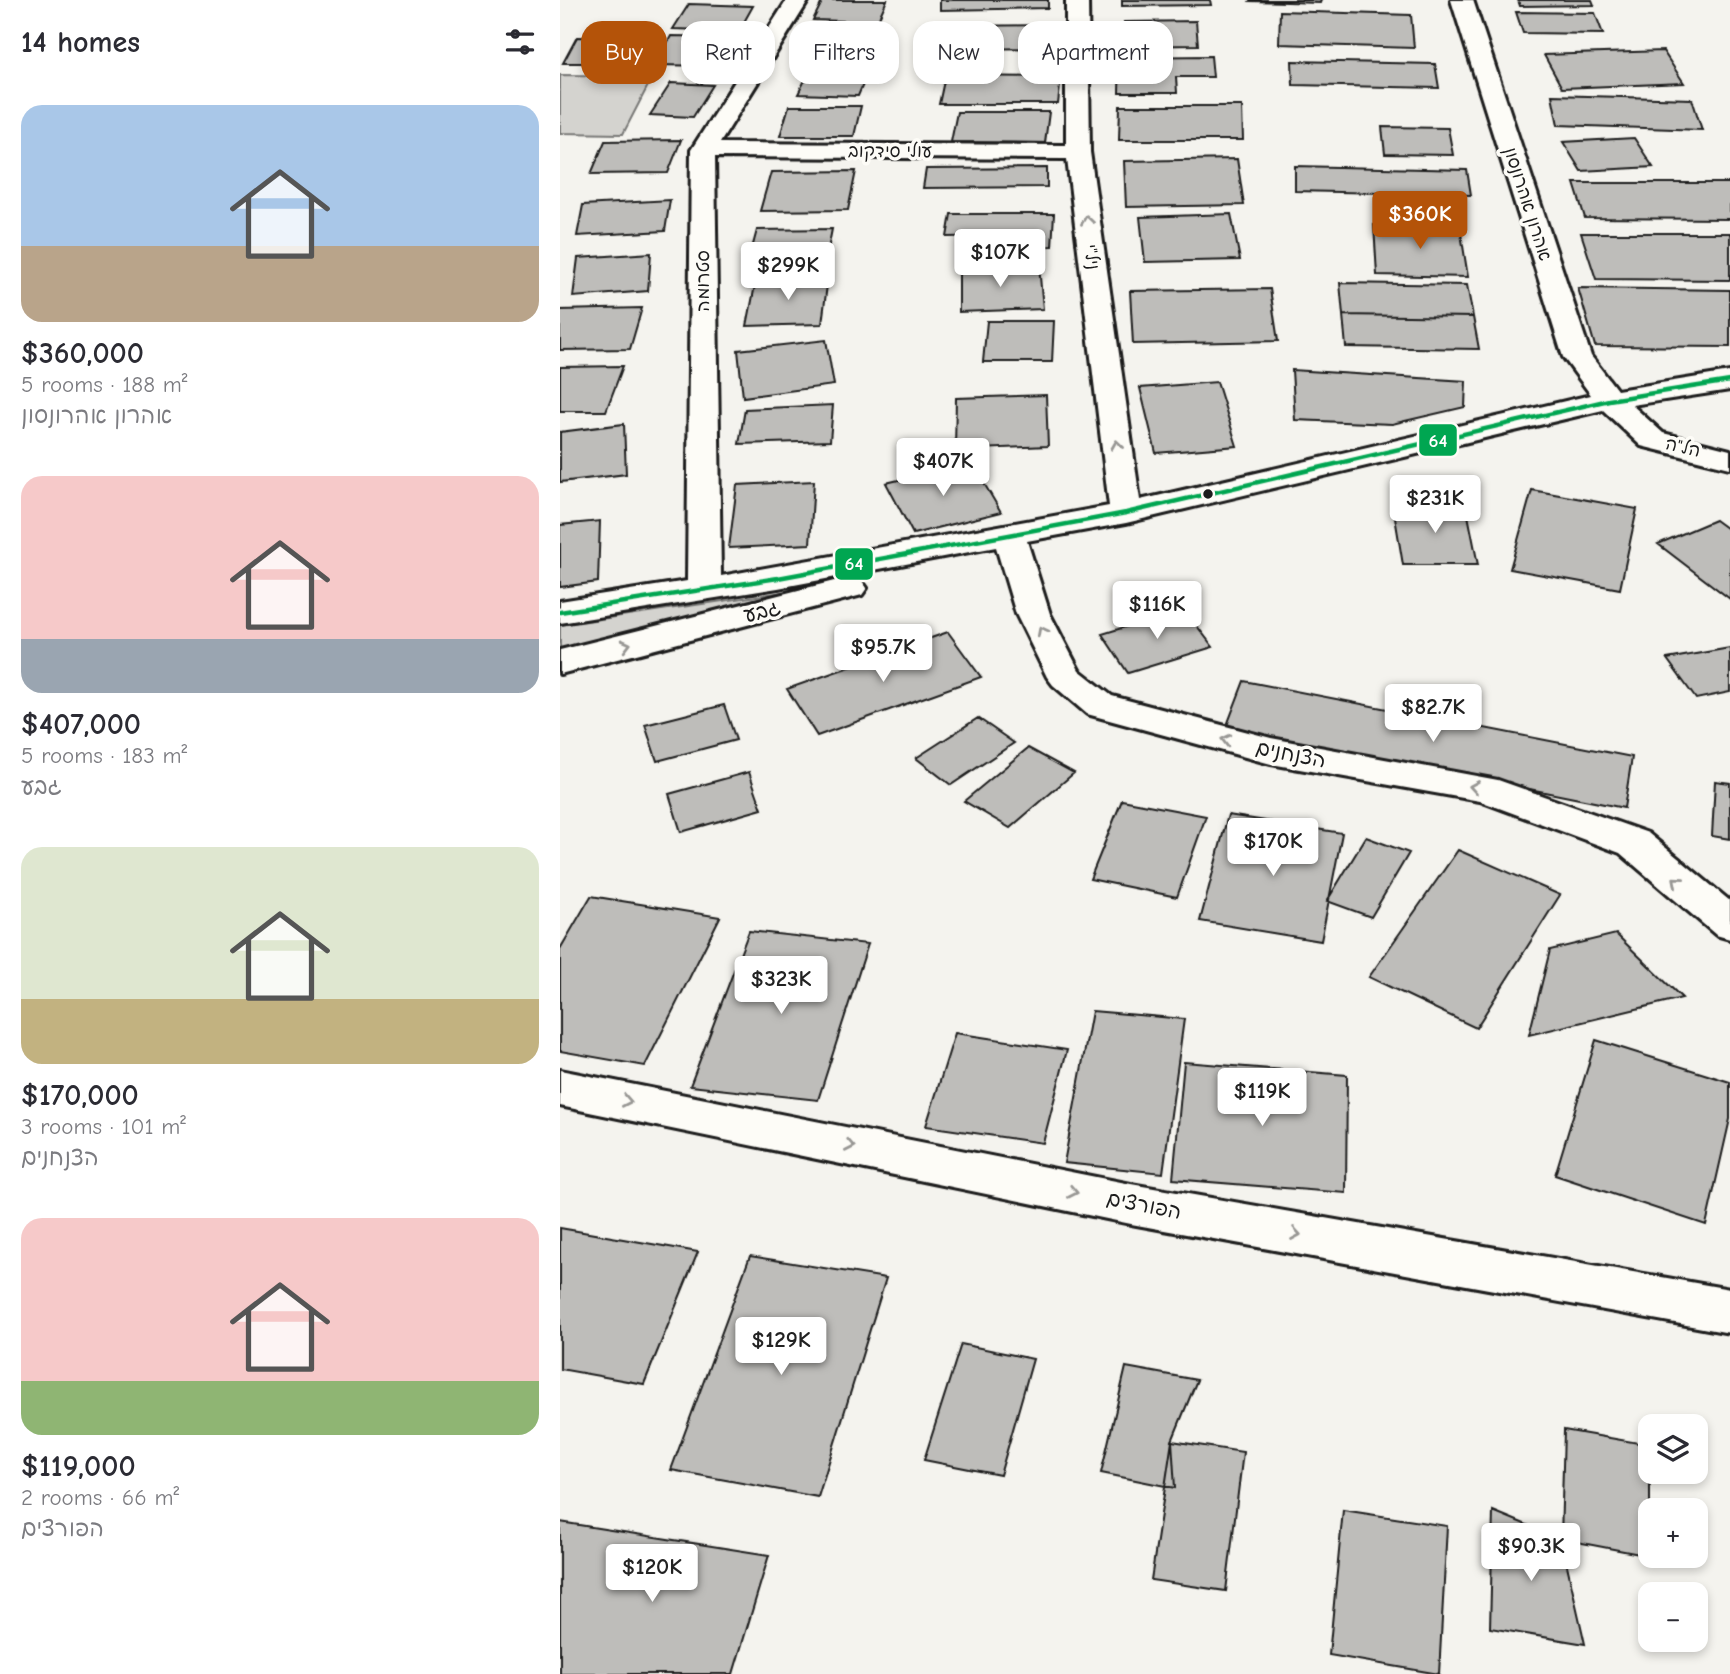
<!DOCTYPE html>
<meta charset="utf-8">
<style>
:root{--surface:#fff;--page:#f2f2f3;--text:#2b2b33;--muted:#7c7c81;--accent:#b45309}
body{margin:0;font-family:"Comic Neue","Playpen Sans Hebrew",sans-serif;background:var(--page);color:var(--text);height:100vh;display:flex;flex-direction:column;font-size:26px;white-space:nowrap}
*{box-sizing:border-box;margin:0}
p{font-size:23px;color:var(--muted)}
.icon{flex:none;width:38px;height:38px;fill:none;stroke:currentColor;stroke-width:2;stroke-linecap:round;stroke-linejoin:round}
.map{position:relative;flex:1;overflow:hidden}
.details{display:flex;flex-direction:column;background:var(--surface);width:560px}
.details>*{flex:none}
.banner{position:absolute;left:21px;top:21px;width:665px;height:63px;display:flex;gap:14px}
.fabs{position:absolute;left:1078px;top:1414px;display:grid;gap:14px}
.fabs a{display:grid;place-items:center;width:70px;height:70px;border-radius:14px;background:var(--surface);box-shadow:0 4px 10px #0003;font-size:35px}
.price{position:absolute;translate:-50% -60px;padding:0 16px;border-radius:7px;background:#fff;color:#222;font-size:23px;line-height:46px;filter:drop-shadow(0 2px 4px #0008)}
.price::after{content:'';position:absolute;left:50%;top:42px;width:21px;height:16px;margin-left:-10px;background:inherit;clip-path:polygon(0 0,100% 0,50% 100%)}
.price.active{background:var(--accent);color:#fff}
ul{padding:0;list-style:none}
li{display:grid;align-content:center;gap:14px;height:371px;padding:0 21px}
li span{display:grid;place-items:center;height:217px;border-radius:21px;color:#555}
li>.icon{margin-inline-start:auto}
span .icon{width:126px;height:126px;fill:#fffc;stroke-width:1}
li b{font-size:30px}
h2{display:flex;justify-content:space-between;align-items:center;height:84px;padding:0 21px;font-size:30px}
.chip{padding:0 24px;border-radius:21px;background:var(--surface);box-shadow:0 4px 10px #0003;font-size:24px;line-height:63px}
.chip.active{background:var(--accent);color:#fff}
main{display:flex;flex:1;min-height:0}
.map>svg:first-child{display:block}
.green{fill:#d4d3cf;stroke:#787876;stroke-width:2}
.building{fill:#bebdba;stroke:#1c1c1c;stroke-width:2}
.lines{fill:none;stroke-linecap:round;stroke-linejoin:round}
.street-casing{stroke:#1c1c1c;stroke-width:6}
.street{fill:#fdfcf7;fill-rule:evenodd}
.bus-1-casing{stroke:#fdfcf7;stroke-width:9}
.bus-1{stroke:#00a651;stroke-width:4.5}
.oneway{stroke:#989794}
.bus-dot{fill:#1c1c1c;stroke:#fdfcf7;stroke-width:2.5}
.labels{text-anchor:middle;stroke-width:7;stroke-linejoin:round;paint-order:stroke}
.far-street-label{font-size:18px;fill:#1c1c1c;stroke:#fdfcf7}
.street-label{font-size:21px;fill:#1c1c1c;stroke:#fdfcf7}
.line-badge{stroke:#fdfcf7;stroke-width:2.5}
.badge-label{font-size:19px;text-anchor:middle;font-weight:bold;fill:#fff}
</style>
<main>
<section class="details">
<h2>14 homes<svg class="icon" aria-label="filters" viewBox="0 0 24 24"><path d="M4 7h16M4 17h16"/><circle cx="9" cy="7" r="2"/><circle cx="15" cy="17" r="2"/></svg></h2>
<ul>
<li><span style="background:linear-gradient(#a9c7e8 65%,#b9a48a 0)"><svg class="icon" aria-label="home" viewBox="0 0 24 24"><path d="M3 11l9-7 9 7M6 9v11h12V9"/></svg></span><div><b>$360,000</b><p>5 rooms · 188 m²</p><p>אהרון אהרונסון</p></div></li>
<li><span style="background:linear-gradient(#f6c9c9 75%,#9aa5b1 0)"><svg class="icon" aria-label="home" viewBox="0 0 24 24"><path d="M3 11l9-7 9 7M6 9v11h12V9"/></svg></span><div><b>$407,000</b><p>5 rooms · 183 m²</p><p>גבע</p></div></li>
<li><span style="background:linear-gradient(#dfe7d0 70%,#c2b280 0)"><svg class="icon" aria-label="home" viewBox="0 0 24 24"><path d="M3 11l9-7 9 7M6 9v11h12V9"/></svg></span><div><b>$170,000</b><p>3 rooms · 101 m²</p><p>הצנחנים</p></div></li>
<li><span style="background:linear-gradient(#f6c9c9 75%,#8fb573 0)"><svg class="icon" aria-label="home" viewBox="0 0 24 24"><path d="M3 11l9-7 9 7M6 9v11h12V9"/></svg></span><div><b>$119,000</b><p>2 rooms · 66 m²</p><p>הפורצים</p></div></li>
</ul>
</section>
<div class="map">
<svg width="1170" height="1674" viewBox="0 0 1170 1674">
<rect width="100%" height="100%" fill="#f4f3ee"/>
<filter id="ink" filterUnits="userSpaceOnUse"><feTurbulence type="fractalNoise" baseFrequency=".0143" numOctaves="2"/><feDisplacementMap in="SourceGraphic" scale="14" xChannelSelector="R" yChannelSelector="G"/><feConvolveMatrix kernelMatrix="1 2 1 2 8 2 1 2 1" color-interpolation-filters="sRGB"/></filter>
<g filter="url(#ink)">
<!-- green -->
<path class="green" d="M0,75L93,76L63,134L0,133Z
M244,589L0,651V625Z"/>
<!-- building -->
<path class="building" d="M263,0H327L317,22L253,20Z
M380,0H488V8L380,10Z
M562,0H650L651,5L562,6Z
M761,0L760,3L690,1L691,0Z
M958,0H1032L1034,5L960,6Z
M129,4L193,6L179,31L113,29Z
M720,11L851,15L854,48L719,44Z
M956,12L1035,13L1043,34L963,33Z
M636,21L638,45L566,46L564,22Z
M491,25V48L395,49L397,26Z
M260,28L315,30L303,55L247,52Z
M111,36L169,37L155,66L95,65Z
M17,37L65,38L52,63H3Z
M1103,51L1124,83L1002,88L984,55Z
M651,56L653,77H616L617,93H559L560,57Z
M732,61L875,64L879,88L733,85Z
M252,66L310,68L298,96L238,94Z
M385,76L501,77L498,104H379Z
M111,83L153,85L133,117L90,115Z
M992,95L1132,99L1142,130L998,125Z
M229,106H301L294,136H220Z
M560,106H682L683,140H559Z
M397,112H489L485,143L391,142Z
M822,127L888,128L893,155L825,154Z
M1074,138L1093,167L1021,171L1003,142Z
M121,140L108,173L31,174L45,141Z
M677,159L684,205L566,207L564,161Z
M735,166L907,170L911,195L735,191Z
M487,168V187L363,188L366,169Z
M296,171L288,210L200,211L211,172Z
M1014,183H1170V219L1025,218Z
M110,200L105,231L17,236L23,205Z
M391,214H494L492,246L440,247L441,236L387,237Z
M671,214L680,260L585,262L580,217Z
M814,225L900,227L908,277L817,275Z
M272,229L264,270L186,271L197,230Z
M1021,233H1170V280L1036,279Z
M91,253L88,291L13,297L18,258Z
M479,266L483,309L399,312V270Z
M268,277L262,324L187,326L196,280Z
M780,283L907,285L913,317L783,315Z
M1018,288L1170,290V347L1035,346Z
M710,289L718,341L573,344L570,291Z
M82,308L70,349L0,350V310Z
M783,315L913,317L919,349L786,347Z
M427,321H494L492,362H423Z
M266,340L274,385L183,397L178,350Z
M63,366L46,411H0V367Z
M732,370L906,381L905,407L832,424L735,420Z
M657,382L677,446L596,453L580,388Z
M486,395L488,446L395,450L396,398Z
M273,405L270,441L179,444L185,409Z
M64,424L66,474L0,482V432Z
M412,463L441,512L353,534L326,483Z
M254,481L250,544L169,548L177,485Z
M972,490L1077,509L1060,589L950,569Z
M833,505H906L918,565H843Z
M1155,520L1170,531V599L1098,544Z
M40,521L38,582L0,587V525Z
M624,609L653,647L568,673L542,634Z
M388,632L421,677L257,736L227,689Z
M1170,648V692L1136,699L1107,659Z
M684,681L1072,757L1064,808L666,728Z
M164,705L176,740L97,761L85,725Z
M418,718L454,743L391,785L356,758Z
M468,748L514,773L450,828L404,801Z
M189,772L202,809L121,832L109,794Z
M1155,781L1170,783V839L1152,836Z
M562,800L646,816L617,897L530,879Z
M668,815L782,833L761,941L640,921Z
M806,837L849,853L811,917L767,901Z
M898,850L1000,895L916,1028L809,977Z
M31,896L160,917L85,1066L0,1051V949Z
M189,931L308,944L258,1100L130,1086Z
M1056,934L1122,998L969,1035L990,950Z
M532,1011L624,1019L603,1173L504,1163Z
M395,1033L507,1050L483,1143L366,1126Z
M1036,1040L1170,1082V1119L1146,1225L995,1175Z
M624,1062L787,1075L786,1193L613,1179Z
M0,1228L138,1252L84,1384L0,1369Z
M190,1256L326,1278L258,1497L111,1470Z
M401,1344L473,1359L440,1475L364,1460Z
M566,1367L637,1380L612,1441L615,1488L541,1473Z
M1004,1430L1090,1445V1556L1001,1539Z
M612,1441L683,1452L666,1591L591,1580Z
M783,1510L887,1526L879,1674L769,1655Z
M933,1511L1001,1539L1025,1644L930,1628Z
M0,1522L209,1555L173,1674H0Z"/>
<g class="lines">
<defs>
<path id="street" d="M227,0H249L160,143L506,145V0H528L530,152L580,500L1031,395L1003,357L891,0H913L1031,356L1057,390L1170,372V390L1072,405L1103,433L1170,450V468L1081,446L1043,410L566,523L467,541L490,614L519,670L552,696L711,738L938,780L1088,833L1170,901V939L1156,935L1060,853L920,801L711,764L527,714L493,685L487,677L456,614L436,547L218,588L0,623V601L127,581L131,150ZM155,157L507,159L549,506L161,576Z
M290,577L302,581L307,588L302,595L0,674V650Z
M0,1070L571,1184L1170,1289V1333L571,1224L0,1106Z"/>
</defs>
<!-- street casing -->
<use href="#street" class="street-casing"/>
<!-- street -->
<use href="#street" class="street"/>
<defs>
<path id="bus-1" d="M0,612L218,578L566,513L1049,400L1170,381"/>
</defs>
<!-- bus-1 casing -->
<use href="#bus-1" class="bus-1-casing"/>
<!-- bus-1 -->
<use href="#bus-1" class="bus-1"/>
</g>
<!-- one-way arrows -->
<defs><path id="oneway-chevron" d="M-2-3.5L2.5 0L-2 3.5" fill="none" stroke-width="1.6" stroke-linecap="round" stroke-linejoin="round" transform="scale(1.75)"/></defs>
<g class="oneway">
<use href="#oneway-chevron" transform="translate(527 220) rotate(-98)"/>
<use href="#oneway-chevron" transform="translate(557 445) rotate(-98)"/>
<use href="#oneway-chevron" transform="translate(482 631) rotate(-117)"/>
<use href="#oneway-chevron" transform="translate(66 645) rotate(-14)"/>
<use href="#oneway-chevron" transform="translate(666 740) rotate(-166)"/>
<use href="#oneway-chevron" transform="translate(914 787) rotate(-170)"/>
<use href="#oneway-chevron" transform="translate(1117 881) rotate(-139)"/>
<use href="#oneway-chevron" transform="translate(67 1101) rotate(11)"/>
<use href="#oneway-chevron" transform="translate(290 1146) rotate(11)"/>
<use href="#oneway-chevron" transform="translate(513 1192) rotate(11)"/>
<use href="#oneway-chevron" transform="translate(736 1234) rotate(10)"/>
</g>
</g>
<!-- markers -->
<circle class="bus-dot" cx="648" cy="494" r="6"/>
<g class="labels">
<!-- far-street labels -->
<g class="far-street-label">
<text x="330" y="157">עולי סידקוב</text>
<text transform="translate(968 204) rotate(72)" y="6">אהרון אהרונסון</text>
<text transform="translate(532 257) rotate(82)" y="6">ניל"י</text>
<text transform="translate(143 281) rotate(-90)" y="6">סטרומה</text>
<text transform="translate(1123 447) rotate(13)" y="6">הל"ה</text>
</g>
<!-- street labels -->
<g class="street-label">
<text transform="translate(202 611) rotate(-14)" y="7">גבע</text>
<text transform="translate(731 754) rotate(11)" y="7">הצנחנים</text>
<text transform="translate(584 1205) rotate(11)" y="7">הפורצים</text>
</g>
</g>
<g class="line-badge">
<rect x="858" y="423" width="40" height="34" rx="7" fill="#00a651"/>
<rect x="274" y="547" width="40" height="34" rx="7" fill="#00a651"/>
</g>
<g class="badge-label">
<text x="878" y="447">64</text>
<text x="294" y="570">64</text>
</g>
</svg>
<div class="fabs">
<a><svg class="icon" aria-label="layers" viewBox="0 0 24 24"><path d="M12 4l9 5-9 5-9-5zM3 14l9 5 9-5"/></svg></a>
<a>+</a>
<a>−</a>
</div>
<b class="price active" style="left:860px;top:251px">$360K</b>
<b class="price" style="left:440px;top:289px">$107K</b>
<b class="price" style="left:228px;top:302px">$299K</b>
<b class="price" style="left:383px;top:498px">$407K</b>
<b class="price" style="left:875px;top:535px">$231K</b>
<b class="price" style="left:597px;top:641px">$116K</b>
<b class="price" style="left:323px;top:684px">$95.7K</b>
<b class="price" style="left:873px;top:744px">$82.7K</b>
<b class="price" style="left:713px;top:878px">$170K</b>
<b class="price" style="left:221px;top:1016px">$323K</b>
<b class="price" style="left:702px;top:1128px">$119K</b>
<b class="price" style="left:221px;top:1377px">$129K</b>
<b class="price" style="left:971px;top:1583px">$90.3K</b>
<b class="price" style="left:92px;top:1604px">$120K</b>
<div class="banner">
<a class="chip active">Buy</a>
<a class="chip">Rent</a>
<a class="chip">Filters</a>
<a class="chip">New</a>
<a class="chip">Apartment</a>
</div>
</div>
</main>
